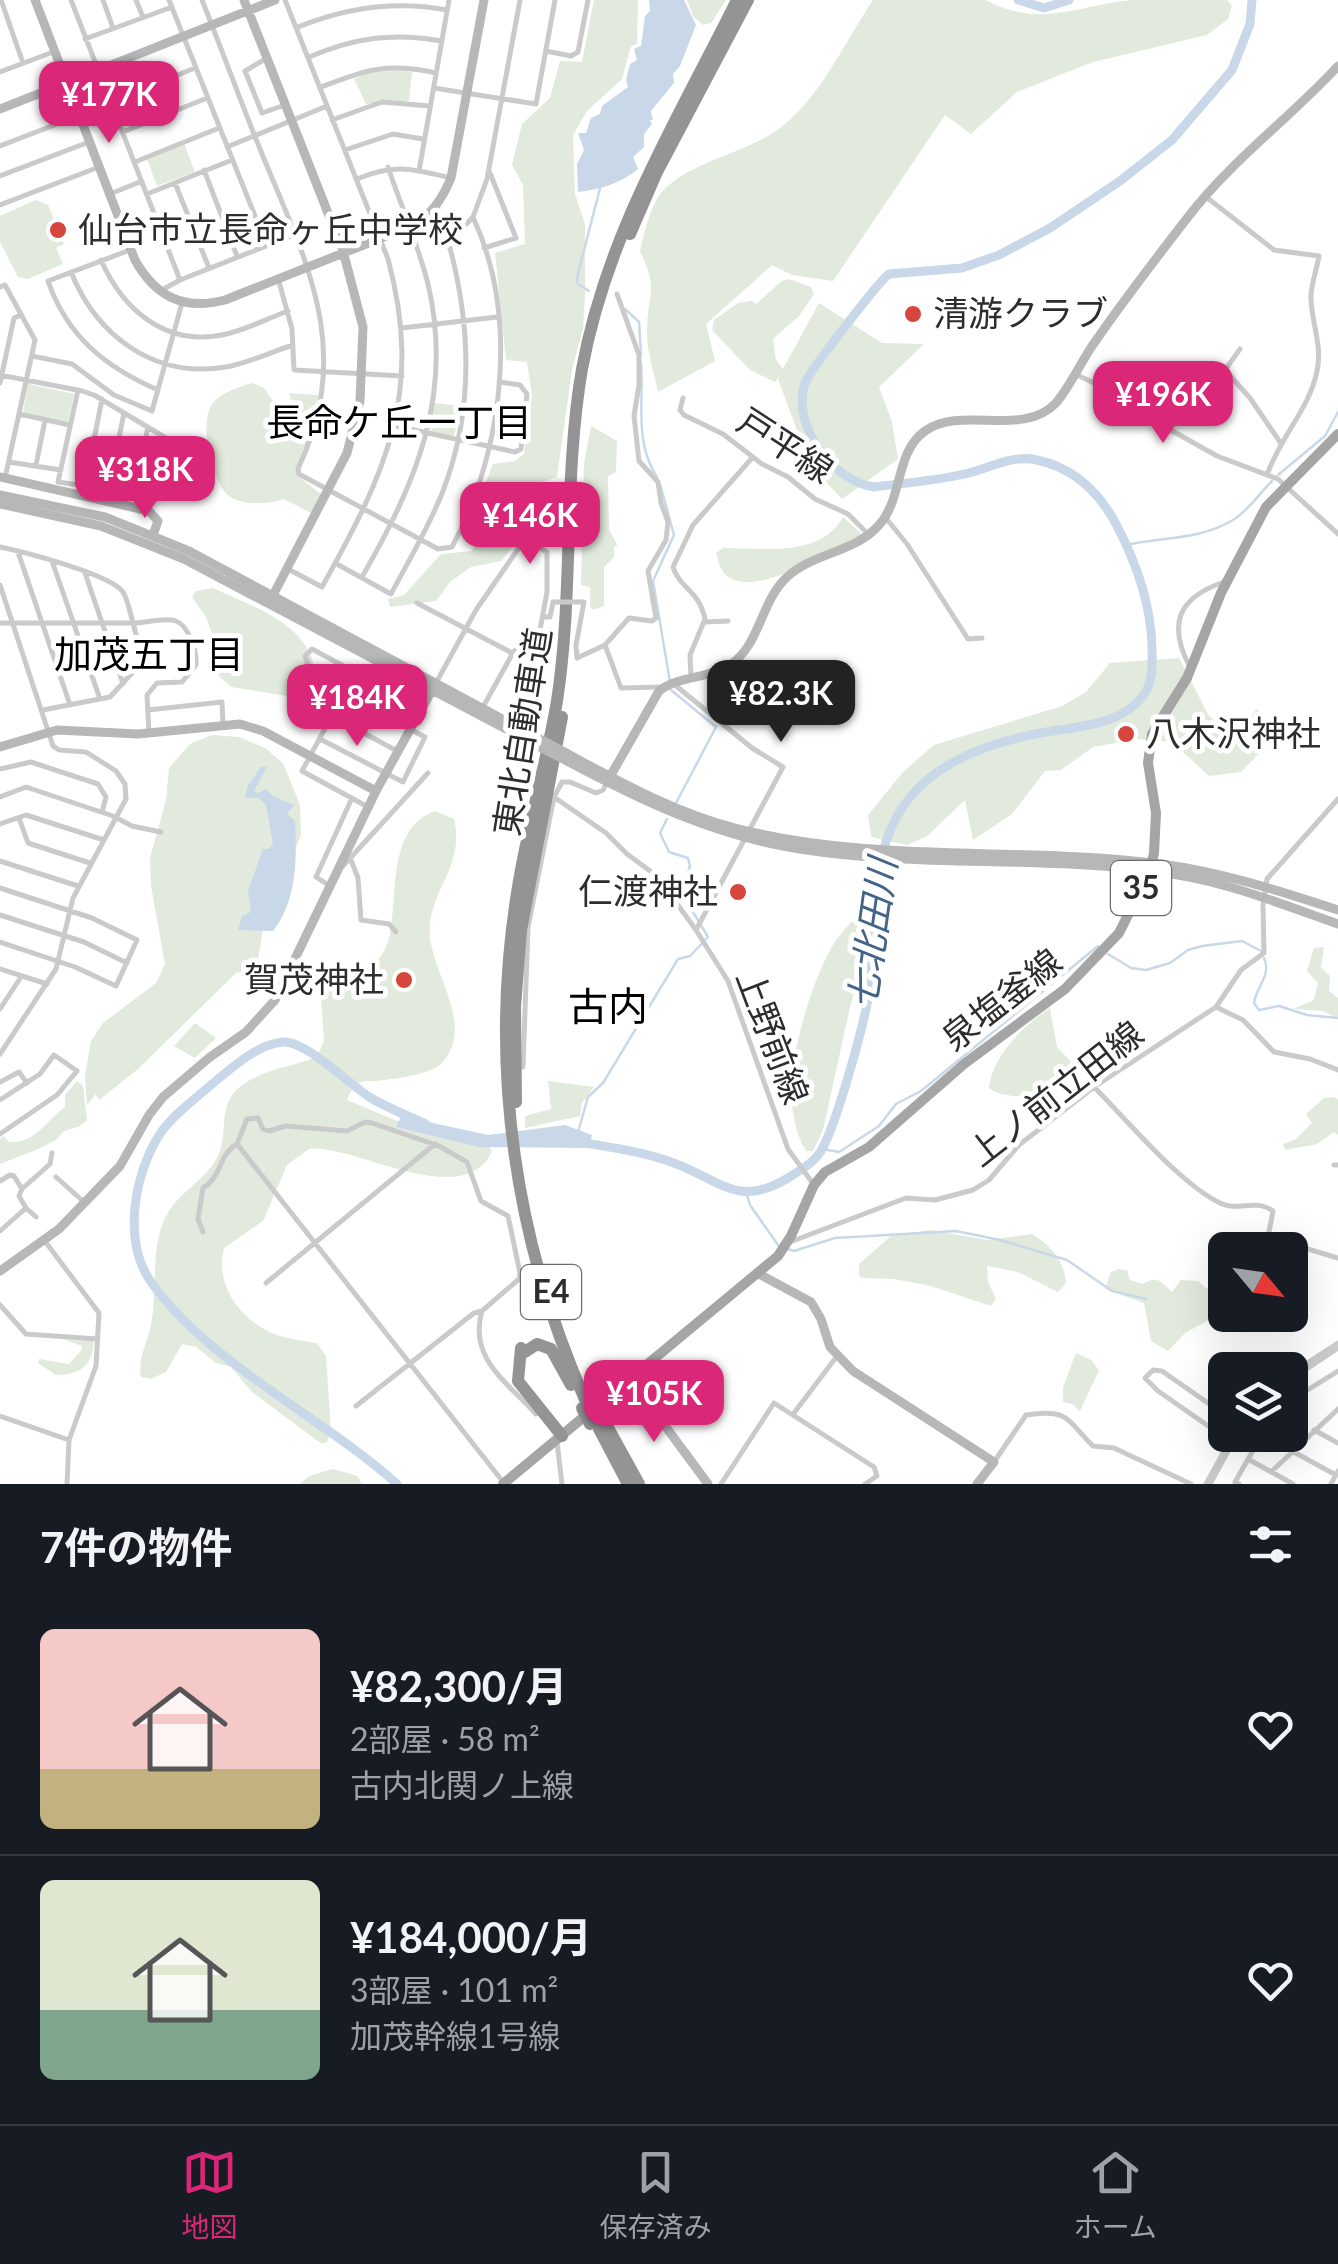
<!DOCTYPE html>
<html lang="ja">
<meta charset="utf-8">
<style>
:root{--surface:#171b24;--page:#242831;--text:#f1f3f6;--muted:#9ea1a6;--line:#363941;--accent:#db2777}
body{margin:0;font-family:Lato,"Noto Sans JP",sans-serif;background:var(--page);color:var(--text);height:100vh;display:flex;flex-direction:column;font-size:38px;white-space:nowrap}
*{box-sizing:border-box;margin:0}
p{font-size:32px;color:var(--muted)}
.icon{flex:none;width:55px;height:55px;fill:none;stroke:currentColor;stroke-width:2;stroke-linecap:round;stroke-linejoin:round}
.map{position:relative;height:1484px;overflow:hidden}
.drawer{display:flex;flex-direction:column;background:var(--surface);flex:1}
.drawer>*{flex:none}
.needle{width:65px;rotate:119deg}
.fabs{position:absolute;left:1208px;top:1232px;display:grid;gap:20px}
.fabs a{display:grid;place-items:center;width:100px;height:100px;border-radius:15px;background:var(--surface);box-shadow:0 10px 40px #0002;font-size:50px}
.price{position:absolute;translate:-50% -85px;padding:0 22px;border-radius:20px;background:var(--accent);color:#fff;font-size:32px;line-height:65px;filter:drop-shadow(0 2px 5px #0008)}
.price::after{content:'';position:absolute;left:50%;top:60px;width:30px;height:22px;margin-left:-15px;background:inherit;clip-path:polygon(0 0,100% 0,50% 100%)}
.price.active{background:#222;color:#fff}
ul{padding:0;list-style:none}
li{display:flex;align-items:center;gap:30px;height:250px;padding:0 40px}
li+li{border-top:2px solid var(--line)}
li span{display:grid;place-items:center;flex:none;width:280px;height:200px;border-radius:15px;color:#555}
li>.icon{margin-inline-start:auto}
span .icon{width:120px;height:120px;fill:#fffc;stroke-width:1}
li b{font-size:42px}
h2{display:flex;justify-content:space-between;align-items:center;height:120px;padding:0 40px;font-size:42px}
.tabs{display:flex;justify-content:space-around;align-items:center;height:140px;border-top:2px solid var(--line);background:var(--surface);font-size:28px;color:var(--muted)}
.tabs a{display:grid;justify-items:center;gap:5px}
.tabs .active{color:var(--accent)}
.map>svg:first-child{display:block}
.green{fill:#e1eadc}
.water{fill:#c9d8e8}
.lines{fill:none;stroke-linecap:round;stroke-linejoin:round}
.stream{stroke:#c9d8e8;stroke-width:2.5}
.river{stroke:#c9d8e8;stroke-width:9}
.street{stroke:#cacaca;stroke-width:5}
.secondary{stroke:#b7b7b7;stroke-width:9}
.primary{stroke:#a5a5a5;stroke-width:10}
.highway{stroke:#949494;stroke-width:12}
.street-bridge{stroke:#cacaca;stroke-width:5}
.secondary-bridge{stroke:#b7b7b7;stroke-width:9}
.highway-bridge{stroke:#949494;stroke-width:12}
.poi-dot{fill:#d7463d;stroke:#fff;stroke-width:4}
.labels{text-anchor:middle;stroke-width:10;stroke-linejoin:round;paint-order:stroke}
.shield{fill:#fff;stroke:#6c6c6c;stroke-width:2.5}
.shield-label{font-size:32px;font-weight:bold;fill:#2d2d2d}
.poi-label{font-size:35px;fill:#2d2d2d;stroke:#fff;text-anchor:start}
.street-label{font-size:35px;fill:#2d2d2d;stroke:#fff}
.neighbourhood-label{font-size:38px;fill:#000;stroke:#fff}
.water-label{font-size:38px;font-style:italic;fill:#426489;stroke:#fff}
.quarter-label{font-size:40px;fill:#000;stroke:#fff}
</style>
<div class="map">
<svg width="1338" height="1484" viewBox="0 0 1338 1484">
<rect width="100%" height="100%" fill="#fff"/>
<!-- green -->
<path class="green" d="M594,0H638L637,44L631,46L622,79L587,111L573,135L575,194L585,224V295L583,329L572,370L557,477L517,490L529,517L519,540L501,561L471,567L451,581L436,601L390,607L388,599L404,595L441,554L472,551L493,502L482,492L493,464L515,461L524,454L532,395L527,362L506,360L495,253L525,244L523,185L512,165L522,124L550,98L560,61L582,62Z
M687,0H726L711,23L703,25L693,16Z
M873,0H985C1042,29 1077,5 1132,0C1163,0 1196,0 1227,0L1232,6L1228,19L1207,35L1093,62L1017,92L971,134L945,115L833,281L792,275L772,265L706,324L715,361L658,392C654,373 646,349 647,329C648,291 659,291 640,251C644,234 650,207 661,193C690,160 748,154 783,126C822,94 845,42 873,0Z
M400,70L412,72L409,101L366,104L354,79L366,73Z
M184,144L195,172L157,186L147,159Z
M36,200L48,205L64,244L56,248L63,264L28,279L18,277L0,242V216Z
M789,279L811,287L814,294L799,316L773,339L776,360L783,369L819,303L882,343L924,344L879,387L892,422L898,459L842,499L810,465L778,379L780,375L775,382L750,370L712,330L714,320L738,303L752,301L756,304L782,281Z
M252,383L264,388L297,435V417L289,393L318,395L315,419L297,475L322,495L311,513L284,499C269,504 243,506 229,496C213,485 199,424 211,406C220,392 237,388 252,383Z
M28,384L74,394L68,422L23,413Z
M434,403L461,406L454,436L433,432L430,428Z
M591,426L617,441L616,472L608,476L609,529L618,547L614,546V557L604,567V606L593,610L590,606V587L581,585L584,464Z
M843,517L862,534C835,549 752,602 725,574C720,569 718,560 716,553L723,548C763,548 820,558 843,517Z
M213,588C257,609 315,624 316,682L293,697L231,687L219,676L216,646L206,617L192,597L196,591Z
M1179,658L1209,716L1232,736L1257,709L1278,734L1241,772L1209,776L1172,742L1136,739L1093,747L1061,770L1045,771L1012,814L973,840L965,800L926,837L907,845L871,837L868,815L903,772L934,745L1062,706L1086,692L1110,663Z
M212,735L239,737L265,748L283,763L300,805L301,835L263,930L255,976L237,972L138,1069L99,1100L96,1094L87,1105L85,1075L91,1041L103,1023L156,983L165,964L151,886L150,858L166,800L169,768L190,744Z
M435,811L454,819C466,868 426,892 430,937C434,977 475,1026 442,1063C431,1075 393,1079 376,1081C371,1082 365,1080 361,1082C353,1084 350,1094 347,1100L402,1123L488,1145L492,1151C464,1214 350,1142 309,1149L287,1165L263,1221L224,1248C214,1286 242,1322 277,1335C290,1339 304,1341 317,1343L326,1356L331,1432L327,1442L322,1444L252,1392L231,1367L216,1363L196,1347L182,1344L166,1372L151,1379L141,1377C137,1358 148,1343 151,1325C158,1290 149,1241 169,1211C183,1189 210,1177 219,1153C227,1135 220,1110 233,1094C251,1071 292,1067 317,1057L324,1040L321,998C335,979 353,969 376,964C382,954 388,946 390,934C398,895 387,828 435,811Z
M864,916L875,920L850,1007L823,1130L813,1151H806C794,1132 791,1105 791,1083C793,1045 824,925 864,916Z
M1324,947L1321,967L1330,976L1329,991L1338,998V1019L1323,1011L1293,1009L1314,1000L1318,983L1307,971L1314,948Z
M1050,1008L1057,1047L1076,1067C1066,1096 1011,1104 989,1088C992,1056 1025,1024 1050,1008Z
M195,1023L216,1038L195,1058L174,1046Z
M77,1081L83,1086L87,1120L80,1126L64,1131L56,1140L38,1149L0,1164V1139L4,1136L9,1142C35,1144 46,1121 65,1107V1095Z
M548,1081L594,1087L582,1103L580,1116L525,1128V1116L551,1109Z
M1333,1097L1338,1099V1135L1334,1132L1317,1144L1285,1150L1283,1144L1296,1139L1312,1123L1306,1114L1324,1098Z
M930,1230L988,1240L1032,1234C1051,1246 1064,1260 1066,1283L1058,1292L1018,1272L987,1266L988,1282L996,1299L991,1306L931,1286L894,1279L862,1278L859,1275V1264L891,1236Z
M1119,1269L1127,1270L1130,1280L1143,1284C1158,1275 1160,1281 1172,1292L1181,1280L1198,1281L1206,1288L1225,1285V1311L1185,1333L1168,1351L1151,1341L1144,1303L1105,1289L1111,1272Z
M66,1340L94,1341C92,1366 82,1374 56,1375L38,1363L39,1359L69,1364L81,1351L82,1346Z
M1076,1353L1091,1360L1099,1370L1080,1411L1072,1404L1063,1402V1387Z
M333,1469L357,1476L362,1484H300L309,1476Z"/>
<!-- water -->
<path class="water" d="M649,0H684L696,25L680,66L673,74L674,83L651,111L653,120H650L652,124L644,134V147L633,157L638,169C619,184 602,189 578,192L577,164L584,150L578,133H586L591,118L600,114L602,106L628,87L626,80L630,64L637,60L634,49L641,46L645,16L650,11Z
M261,767H267L254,791L258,793L266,789L273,796L294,805L287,814L295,821C297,858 297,901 273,931L238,930L242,916L251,912L248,891L263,849H269L273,844L266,805L259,798H245L248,785Z
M401,1116L488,1135L565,1125L592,1135L589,1148L479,1147L396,1127Z"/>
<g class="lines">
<!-- stream -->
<path class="stream" d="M589,291L578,284L577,278L600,188
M625,309L639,322L641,355
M641,363C644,403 634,442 657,477
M1278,475L1325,436L1338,412
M660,484L674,535L653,581L670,682
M1126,545C1162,537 1200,540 1233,520C1249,510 1259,494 1272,481
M671,690L716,727L676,803
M1108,954L1131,968L1146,970L1170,963L1188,950L1202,946L1242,941L1261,951
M1264,958C1272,975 1256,987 1254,1003L1259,1010L1279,1006L1307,1015L1338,1018
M578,1132L588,1097L603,1083L678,959L690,956L708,937L681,892L690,866L688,858L669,852L660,833L667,819
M822,1149L839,1152L879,1126L896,1104L921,1091L1098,946
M746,1192L750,1205L778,1245
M785,1248L794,1251L835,1238L956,1231L1000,1240L1067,1260L1112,1291L1146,1299"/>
<!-- river -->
<path class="river" d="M1018,0L1044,8L1069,0
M578,1142C610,1147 644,1152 674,1163C728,1184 741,1211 799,1171C807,1166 816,1160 821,1151C836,1126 865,1022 869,992C875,943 872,889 886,842C909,768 983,742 1052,731C1083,726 1121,724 1142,697C1154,683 1152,664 1152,647C1151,605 1136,562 1116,524C1099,492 1074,468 1037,460C1011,454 989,469 964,474C935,481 904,483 874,487C832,481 791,425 805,383C808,373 880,280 889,274L962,268L999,255L1050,228L1120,181L1172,140L1232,70L1250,24L1252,0
M397,1484C323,1417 210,1365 151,1282C122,1241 134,1171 162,1131C177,1111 199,1096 218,1079C235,1065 259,1044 283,1042C305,1040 350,1085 371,1098C388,1108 408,1116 426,1124"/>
<!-- street -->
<path class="street" d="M1,0L23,63
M71,0L180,280
M103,0L113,28
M136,0L143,17
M169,0L267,246
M202,0C222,50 240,100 260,149C306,262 355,348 298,469L299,474L438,549L452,547C503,450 520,319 473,217
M285,0L388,259C424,393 386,472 322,587L288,569
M298,27C347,7 395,0 447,10
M85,39L172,7
M546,51L571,56L578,52L588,0
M309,57C354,38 393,32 441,41
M267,58L245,71L262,113L285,105
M0,72L53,52
M321,87C366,70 387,62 436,73
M434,88L536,104L555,0
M111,102L195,68
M332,120L382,102L430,106
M123,132L207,98
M0,146L78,116
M227,147L327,106
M345,150L393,134L423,139
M135,162L219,128
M204,170L237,256
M419,171L449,0
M0,176L89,142
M357,179C395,163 413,169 451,178
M175,183L209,268
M110,194L142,181
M147,194L232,160
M1205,196L1274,250L1319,256C1317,268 1312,282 1311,294C1310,320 1323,344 1317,371C1310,408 1280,437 1267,475
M0,205L99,167
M449,242L473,217L487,179L520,0
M484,248L516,238L490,173
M130,250L48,281C67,336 105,367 158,390
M101,260C123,310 165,346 222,335C244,331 266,319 288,311
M71,272C97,336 154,379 226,367C249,363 271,352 293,345
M278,278L292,329L294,370L402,376
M0,287L5,285L35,340L5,478
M162,290L180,280L294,235
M402,328L497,317
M1240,349L1225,370L1250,398L1280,442
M32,356L72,364L114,395L152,411L182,303
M0,375L82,391L94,395L171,441L161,483L155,496L58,482L78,390
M1077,375L1124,397L1160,424L1217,456L1278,479L1338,534
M0,383L14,318L21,315
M683,398L680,410L684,415L723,434L762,464L788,477L815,499L848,514L869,535
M19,414L70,425
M396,426L515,452L521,449L527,394L520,385L499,382
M9,462L61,470
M36,465L45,420
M85,485L102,399
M109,487L124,413
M134,491L148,427
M885,517L907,544L968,639L982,638
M0,547C24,552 110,574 123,592C128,600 130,613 133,623C145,623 165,617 176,621C189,626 197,652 196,665L182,682L157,683L147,695L149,733
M18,552L70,705
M52,561L100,699
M335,563L391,594C409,560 429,527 443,491C479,397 469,298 437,205
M85,573L123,684
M362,577C416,483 454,395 428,284C418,244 401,206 388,167
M0,585L53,746L59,750L86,752L116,771L125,784L126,799L73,898L56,969L0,1054
M579,602H584L576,645L577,658L605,645L629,618L652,621L656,618L648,571L666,540L668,522L661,503L658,482L639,461L634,416L639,385V355L617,294
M417,603L512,653
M543,617H550L553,602H557
M705,622L728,621
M0,623H133L143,661L110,697L43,710
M605,645L621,688L661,687
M142,650L188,637
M1191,669C1167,625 1177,598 1224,582
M355,673L302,771L368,807
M691,677L690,655L705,619C699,590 680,589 673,567L693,525L752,458
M436,683L476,610L525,539L547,552V592L539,635L514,651L483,707
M675,685L752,748L783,767L696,930
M148,710L222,702L223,724
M332,716L399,752
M320,739L403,782L425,737L313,678L305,656L312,649L405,699L394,720
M0,769L31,762L98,784L106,797L102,812
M607,782L603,790L596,793L570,782H562L554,797L606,833L627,854L657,876L696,930L728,981L788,1149L814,1185
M0,797L26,787L113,816L132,826L161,832
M19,818L28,843L90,863
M0,824L26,815L104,840
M351,860L358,878L361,920L389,924L396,932
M0,861L78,886
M342,867L428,773
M330,886L316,877L352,798
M0,888L92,918L137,940L116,986L75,967L0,942
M0,915L84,942L127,963
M0,969L47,984
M1216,1007L1243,1020L1274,1052L1310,1059L1338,1070
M0,1009L21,977
M518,1067H523L528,927L554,797
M0,1082L19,1072L27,1083
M1094,1087C1128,1121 1179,1183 1220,1203C1238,1212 1255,1198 1273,1211L1268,1237L1338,1258
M0,1100L40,1074L54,1055L77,1071L57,1095L0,1134
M1334,1165H1338
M56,1177L84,1202
M0,1181L10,1175L14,1176L22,1189L19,1196L26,1208
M23,1188L50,1164L52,1153
M0,1231L26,1208L36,1217
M203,1232L198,1219L203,1188C222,1177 218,1155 237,1144
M790,1242L906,1198L935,1200L973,1190L989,1180L1019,1145L1094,1087L1216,1007L1241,970L1264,953L1263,905L1267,879L1338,799
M266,1283L435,1144
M0,1305L26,1334L97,1339
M1290,1374L1338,1343
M1290,1380L1338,1348
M356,1406L474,1313L482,1311
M1290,1406L1301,1394L1338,1371
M794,1413L837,1356
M1225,1415L1162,1371L1153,1370L1145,1378L1158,1391L1214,1430L1225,1416
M0,1416L69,1440L96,1366L99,1313L44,1240
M1290,1425L1303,1438
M1314,1430L1338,1443
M557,1442L562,1484
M1292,1451L1336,1475
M1248,1459L1293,1484
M994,1462L1026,1415C1070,1408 1067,1421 1093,1446L1114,1448L1191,1484
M1271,1472L1338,1409
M504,1483L237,1144L247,1119L258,1118L263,1129L269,1131L286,1126L347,1131L365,1122L372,1123L439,1146L467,1162L481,1201L508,1216L520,1273L519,1279L482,1311C468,1358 507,1382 536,1414
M67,1484L69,1440
M721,1484L774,1403L874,1467L877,1476L865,1484
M1206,1484L1233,1435
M1210,1484L1237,1435
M1239,1484L1235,1482L1262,1435
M1331,1484L1338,1471"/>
<!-- secondary -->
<path class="secondary" d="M35,0L135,260C155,296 183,311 225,300L409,227C431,217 442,199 451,178L484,0
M244,0L343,251L363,327L360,401L347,453L269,603
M0,109L275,0
M0,477L149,511L158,521L153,535
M0,495L105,517L189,551L538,738
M0,504L101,526L184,559L536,745
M0,747L57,730L138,734L240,724L263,731L376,791
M568,754C622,783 676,813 735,828C874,864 1020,846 1161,864C1222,872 1280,891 1338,910
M567,761C642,801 715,836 800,849C925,869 1053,854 1178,875C1233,884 1286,906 1338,924
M607,782L659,691C680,675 708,679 730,665C761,644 760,602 787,577C813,553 856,552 879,525C903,499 895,452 925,431C962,405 1023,438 1056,403C1072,384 1082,359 1097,339C1126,297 1157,257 1188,217C1231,161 1290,118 1338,66
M0,1271L59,1229L120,1166L149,1115L163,1097L210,1057L246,1032L275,1000L376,791L436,683
M757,1273L811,1302L821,1319L830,1347L853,1371L994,1462L977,1484
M623,1385L660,1419L708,1484"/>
<!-- primary -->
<path class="primary" d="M503,1484L778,1256L791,1236L814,1185L825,1172L869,1147L964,1064L1065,989L1119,933L1150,871L1154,853L1156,813L1148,763L1152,734L1187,678L1221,593L1266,507L1338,434"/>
<!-- highway -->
<path class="highway" d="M630,234L656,174L748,0
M516,1102L515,1007L521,930L562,717
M521,1348L518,1381L562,1436
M525,1352L537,1344L551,1349L571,1385
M587,1404C515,1244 489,1067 517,893C527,828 546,765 557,701C574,590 563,479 582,369C607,233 677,121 737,0
M601,1415L639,1484
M599,1429L628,1484"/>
<!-- street-bridge -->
<path class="street-bridge" d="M557,602H579"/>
<!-- secondary-bridge -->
<path class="secondary-bridge" d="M538,738L568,754
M536,745L567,761"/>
<!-- highway-bridge -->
<path class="highway-bridge" d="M593,1398L601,1415
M582,1408L590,1424"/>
</g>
<!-- markers -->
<g class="poi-dot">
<circle cx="58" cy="230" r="10"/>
<circle cx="913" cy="314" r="10"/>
<circle cx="1126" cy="734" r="10"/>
<circle cx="738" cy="892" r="10"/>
<circle cx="404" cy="980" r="10"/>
</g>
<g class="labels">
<!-- shield labels -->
<g class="shield">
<rect x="1111" y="861" width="60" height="54" rx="8"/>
<rect x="521" y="1265" width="60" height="54" rx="8"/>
</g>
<g class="shield-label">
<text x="1141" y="899">35</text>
<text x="551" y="1303">E4</text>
</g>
<!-- poi labels -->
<g class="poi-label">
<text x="78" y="242">仙台市立長命ヶ丘中学校</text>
<text x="933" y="326">清游クラブ</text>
<text x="1146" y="746">八木沢神社</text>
<text x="718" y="904" text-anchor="end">仁渡神社</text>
<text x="384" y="992" text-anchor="end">賀茂神社</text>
</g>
<!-- street labels -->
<g class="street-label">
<text transform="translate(785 446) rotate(33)" y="12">戸平線</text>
<text transform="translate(523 732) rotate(-81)" y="12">東北自動車道</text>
<text transform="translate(1002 1000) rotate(-38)" y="12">泉塩釜線</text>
<text transform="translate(772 1037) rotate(69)" y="12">上野前線</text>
<text transform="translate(1056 1094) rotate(-38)" y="12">上ノ前立田線</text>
</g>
<!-- neighbourhood labels -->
<g class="neighbourhood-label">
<text x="399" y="436">長命ケ丘一丁目</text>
<text x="149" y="668">加茂五丁目</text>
</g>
<!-- water labels -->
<g class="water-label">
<text transform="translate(873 934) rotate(-82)" y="13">七北田川</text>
</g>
<!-- quarter labels -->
<g class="quarter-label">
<text x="608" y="1021">古内</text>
</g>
</g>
</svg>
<div class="fabs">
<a><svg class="needle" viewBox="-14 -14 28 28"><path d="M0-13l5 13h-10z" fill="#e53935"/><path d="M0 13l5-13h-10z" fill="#9ea1a6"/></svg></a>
<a><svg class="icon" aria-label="layers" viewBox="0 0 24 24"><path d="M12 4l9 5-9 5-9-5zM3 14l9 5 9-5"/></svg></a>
</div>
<b class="price" style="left:109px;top:146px">¥177K</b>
<b class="price" style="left:1163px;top:446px">¥196K</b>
<b class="price" style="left:145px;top:521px">¥318K</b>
<b class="price" style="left:530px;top:567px">¥146K</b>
<b class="price active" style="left:781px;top:745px">¥82.3K</b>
<b class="price" style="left:357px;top:749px">¥184K</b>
<b class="price" style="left:654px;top:1445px">¥105K</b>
</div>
<section class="drawer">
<h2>7件の物件<svg class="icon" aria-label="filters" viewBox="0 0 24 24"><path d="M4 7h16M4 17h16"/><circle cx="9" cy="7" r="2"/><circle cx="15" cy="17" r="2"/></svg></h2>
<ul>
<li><span style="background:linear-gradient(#f6c9c9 70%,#c2b280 0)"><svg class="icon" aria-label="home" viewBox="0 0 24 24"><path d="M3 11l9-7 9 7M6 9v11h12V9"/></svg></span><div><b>¥82,300/月</b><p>2部屋 · 58 m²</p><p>古内北関ノ上線</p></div><svg class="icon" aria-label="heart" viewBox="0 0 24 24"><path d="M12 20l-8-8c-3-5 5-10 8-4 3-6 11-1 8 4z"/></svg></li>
<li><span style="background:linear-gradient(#dfe7d0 65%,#7fa58c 0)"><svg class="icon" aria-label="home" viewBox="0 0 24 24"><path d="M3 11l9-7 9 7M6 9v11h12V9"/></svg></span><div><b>¥184,000/月</b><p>3部屋 · 101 m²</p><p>加茂幹線1号線</p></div><svg class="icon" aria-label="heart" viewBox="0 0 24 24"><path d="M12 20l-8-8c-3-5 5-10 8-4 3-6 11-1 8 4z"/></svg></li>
</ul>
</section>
<nav class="tabs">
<a class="active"><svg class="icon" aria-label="map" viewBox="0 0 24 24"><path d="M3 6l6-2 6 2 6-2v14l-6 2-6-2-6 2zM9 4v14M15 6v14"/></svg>地図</a>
<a><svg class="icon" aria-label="saved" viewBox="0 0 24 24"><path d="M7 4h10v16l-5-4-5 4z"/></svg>保存済み</a>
<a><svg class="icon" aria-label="home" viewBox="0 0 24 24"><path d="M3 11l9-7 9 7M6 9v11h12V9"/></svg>ホーム</a>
</nav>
